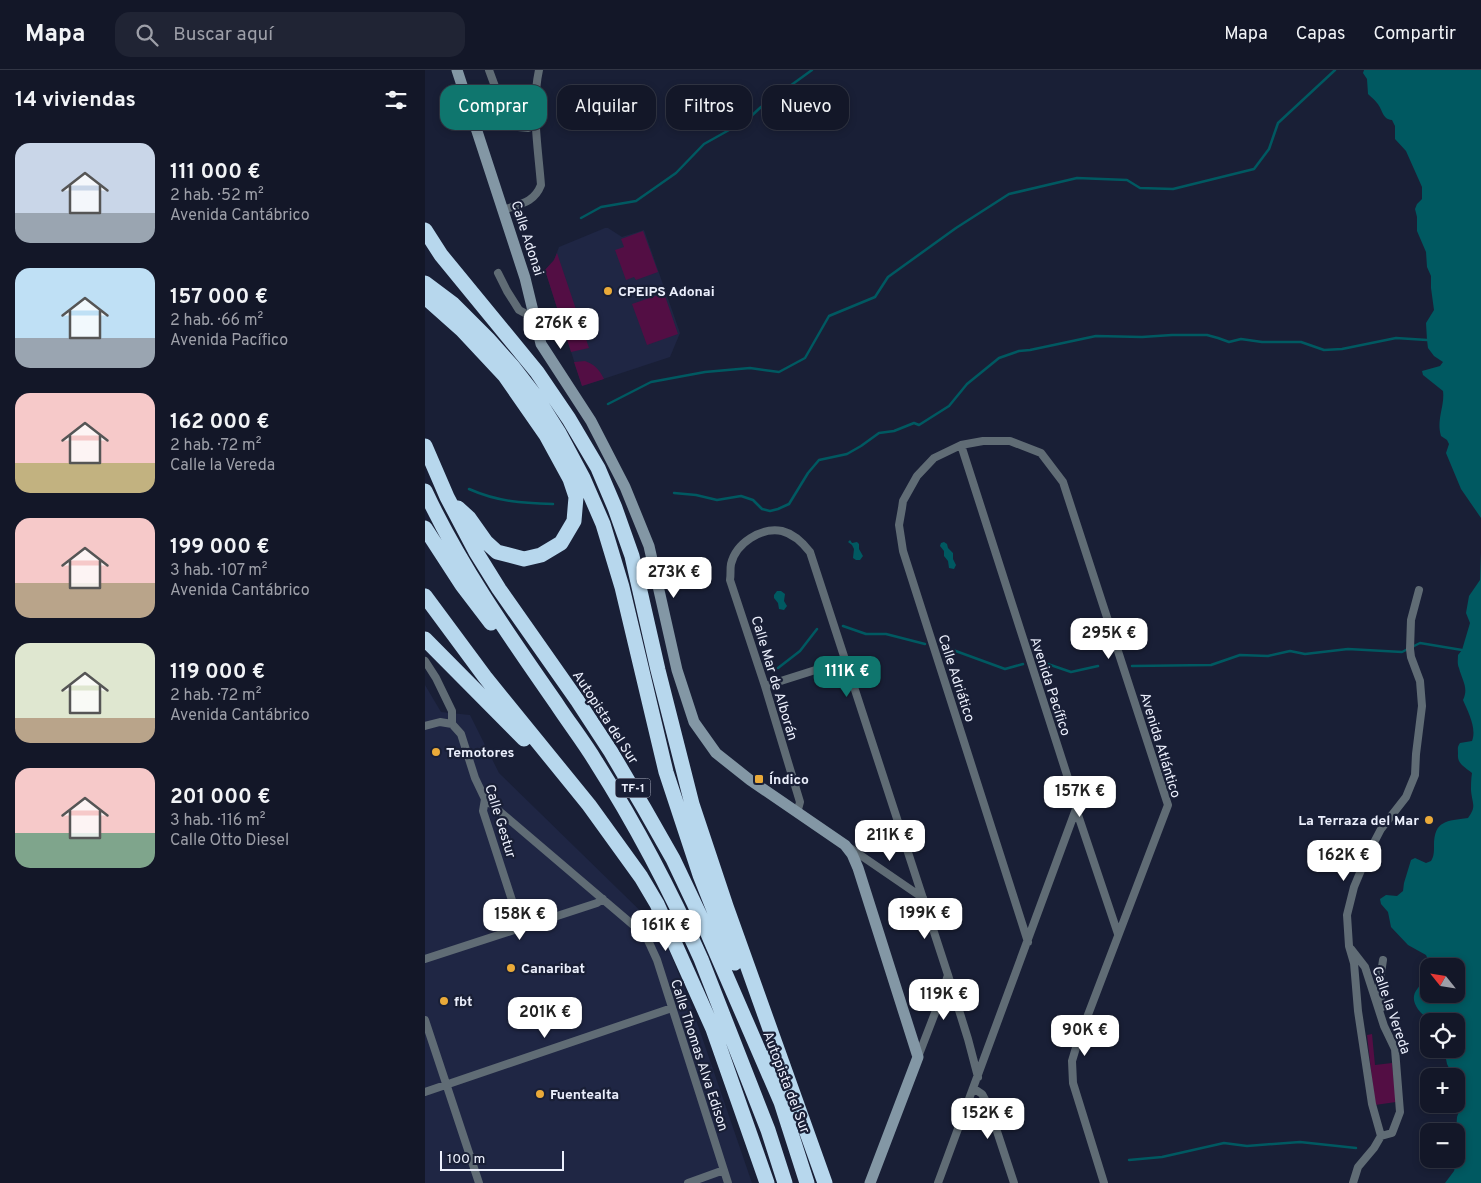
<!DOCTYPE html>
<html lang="es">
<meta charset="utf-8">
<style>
:root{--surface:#131728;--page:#202434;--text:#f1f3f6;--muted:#9d9fa8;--line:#323645;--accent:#0f766e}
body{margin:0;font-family:Overpass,sans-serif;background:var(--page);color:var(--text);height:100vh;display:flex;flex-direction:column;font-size:19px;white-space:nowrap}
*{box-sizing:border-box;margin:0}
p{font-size:16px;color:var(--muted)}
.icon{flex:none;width:28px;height:28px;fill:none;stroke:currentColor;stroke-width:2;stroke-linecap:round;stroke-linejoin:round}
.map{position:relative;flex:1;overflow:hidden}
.sheet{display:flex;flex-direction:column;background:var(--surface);width:425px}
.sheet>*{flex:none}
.banner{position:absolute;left:15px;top:15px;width:475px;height:45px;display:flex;gap:10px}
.needle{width:32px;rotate:300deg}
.buttons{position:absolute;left:995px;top:888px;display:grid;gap:10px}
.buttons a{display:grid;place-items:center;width:45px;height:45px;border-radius:10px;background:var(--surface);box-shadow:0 2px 8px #0003,0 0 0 1px var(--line);font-size:25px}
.scale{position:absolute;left:15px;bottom:12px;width:124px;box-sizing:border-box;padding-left:5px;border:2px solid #ebeffc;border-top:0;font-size:14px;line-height:18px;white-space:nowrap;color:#ebeffc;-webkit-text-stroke:4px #191f36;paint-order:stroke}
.price{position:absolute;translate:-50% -42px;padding:0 11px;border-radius:10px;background:#fff;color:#222;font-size:16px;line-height:32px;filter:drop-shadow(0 1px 2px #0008)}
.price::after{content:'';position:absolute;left:50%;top:30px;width:15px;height:11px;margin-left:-8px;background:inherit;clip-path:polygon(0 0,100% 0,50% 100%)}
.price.selected{background:var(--accent);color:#fff}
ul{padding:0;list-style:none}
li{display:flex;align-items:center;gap:15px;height:125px;padding:0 15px}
li span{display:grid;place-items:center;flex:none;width:140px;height:100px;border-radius:15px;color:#555}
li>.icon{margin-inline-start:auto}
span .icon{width:60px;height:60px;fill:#fffc;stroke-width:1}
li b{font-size:21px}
h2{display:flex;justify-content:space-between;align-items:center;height:60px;padding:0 15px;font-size:21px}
.tag{padding:0 18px;border-radius:15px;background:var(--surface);box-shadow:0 2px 8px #0003,0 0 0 1px var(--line);font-size:18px;line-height:45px}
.tag.selected{background:var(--accent);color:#fff}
header{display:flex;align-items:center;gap:30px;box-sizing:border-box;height:70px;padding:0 25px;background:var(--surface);border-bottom:1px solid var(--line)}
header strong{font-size:24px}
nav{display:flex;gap:28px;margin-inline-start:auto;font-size:18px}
.search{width:350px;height:45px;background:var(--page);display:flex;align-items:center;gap:12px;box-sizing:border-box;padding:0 18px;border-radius:15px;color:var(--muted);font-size:19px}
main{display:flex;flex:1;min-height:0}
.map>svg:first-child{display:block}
.built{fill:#1f2644}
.green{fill:#530e44}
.water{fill:#005961}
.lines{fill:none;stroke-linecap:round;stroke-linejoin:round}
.stream{stroke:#005961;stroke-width:2.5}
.street{stroke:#606c75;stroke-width:8}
.secondary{stroke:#8397a5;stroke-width:11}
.highway{stroke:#b7d7ed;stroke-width:15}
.poi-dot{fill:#eaaa39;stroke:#191f36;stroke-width:2}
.labels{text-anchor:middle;stroke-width:4.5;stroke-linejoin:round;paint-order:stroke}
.shield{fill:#191f36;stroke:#acb1c1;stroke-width:1}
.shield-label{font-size:12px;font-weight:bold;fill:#ebeffc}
.street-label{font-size:14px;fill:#ebeffc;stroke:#191f36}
.poi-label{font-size:14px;font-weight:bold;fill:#ebeffc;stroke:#191f36;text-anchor:start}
</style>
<header>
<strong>Mapa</strong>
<div class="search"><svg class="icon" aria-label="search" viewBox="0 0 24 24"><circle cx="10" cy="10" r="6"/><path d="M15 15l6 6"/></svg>Buscar aquí</div>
<nav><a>Mapa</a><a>Capas</a><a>Compartir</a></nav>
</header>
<main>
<section class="sheet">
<h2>14 viviendas<svg class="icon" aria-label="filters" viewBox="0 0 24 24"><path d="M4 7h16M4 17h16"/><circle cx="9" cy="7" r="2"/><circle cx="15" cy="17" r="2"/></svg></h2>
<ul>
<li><span style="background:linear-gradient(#c9d6e8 70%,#9aa5b1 0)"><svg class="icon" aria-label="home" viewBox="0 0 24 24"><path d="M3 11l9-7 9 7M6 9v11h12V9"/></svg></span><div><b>111 000 €</b><p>2 hab. · 52 m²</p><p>Avenida Cantábrico</p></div></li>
<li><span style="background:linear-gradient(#bfe0f5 70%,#9aa5b1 0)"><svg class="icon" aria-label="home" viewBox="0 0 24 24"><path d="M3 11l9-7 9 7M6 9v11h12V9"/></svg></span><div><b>157 000 €</b><p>2 hab. · 66 m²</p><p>Avenida Pacífico</p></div></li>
<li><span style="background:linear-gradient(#f6c9c9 70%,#c2b280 0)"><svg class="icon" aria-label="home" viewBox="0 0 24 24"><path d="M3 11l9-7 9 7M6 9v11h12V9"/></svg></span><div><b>162 000 €</b><p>2 hab. · 72 m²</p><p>Calle la Vereda</p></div></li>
<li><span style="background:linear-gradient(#f6c9c9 65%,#b9a48a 0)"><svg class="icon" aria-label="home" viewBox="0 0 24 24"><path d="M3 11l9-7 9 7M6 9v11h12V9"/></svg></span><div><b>199 000 €</b><p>3 hab. · 107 m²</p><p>Avenida Cantábrico</p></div></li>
<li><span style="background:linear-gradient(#dfe7d0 75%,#b9a48a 0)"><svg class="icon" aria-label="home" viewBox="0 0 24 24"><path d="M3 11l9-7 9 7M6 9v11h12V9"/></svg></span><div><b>119 000 €</b><p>2 hab. · 72 m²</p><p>Avenida Cantábrico</p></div></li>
<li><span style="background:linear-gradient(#f6c9c9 65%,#7fa58c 0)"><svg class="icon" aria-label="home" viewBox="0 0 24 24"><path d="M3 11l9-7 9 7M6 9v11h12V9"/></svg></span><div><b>201 000 €</b><p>3 hab. · 116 m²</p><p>Calle Otto Diesel</p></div></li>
</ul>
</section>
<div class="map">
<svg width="1056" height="1113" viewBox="0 0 1056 1113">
<rect width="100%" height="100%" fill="#191f36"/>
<!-- built -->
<path class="built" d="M180,158H183L197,167L219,160L255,263L245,287L157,316L120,200L129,190L134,177Z
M0,615L16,642L45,645L74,703L237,862L267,938L327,1113H0Z"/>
<!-- green -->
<path class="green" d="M218,161L233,202L211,210L209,207L201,210L190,180L199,177L196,169Z
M132,183L164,278L146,282L120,200L129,190Z
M239,223L253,264L222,275L207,234Z
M160,291C170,295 174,299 179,309L157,316L149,292Z
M947,964L950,995L967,993L971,1032L950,1035L942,965Z"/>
<!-- water -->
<path class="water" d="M939,0H1056V448L1036,419L1021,383L1024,374L1022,370L1016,366C1011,350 1020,336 1018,321L998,305L997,301L1015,296L1018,292L1009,286L1003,278L1002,270L1001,253L1009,240L1006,218V206L1002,197L1001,182L992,161V147L990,139L992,134L997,129V117L981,81L970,69V56L967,50C957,49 958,40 952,33C950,30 946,27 943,24L942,9L938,3Z
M425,470L427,473L432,472L434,474V479L438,486L435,490H431L428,488L429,479L427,475L423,472Z
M519,472L522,474L523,478L528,483V489L531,495L529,499L524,498L523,491L519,486V481L515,476L516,473Z
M1056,482V1113H1020L1029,1101L1034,1083L1031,1061L1032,1047L1037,1033V1026L1035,1019L1031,1016V1006H1026L1025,1000L1022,994L1019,979H1031V951H1004V963L1002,948C993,941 983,929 993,918C996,913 1001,911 1004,906V924H1031V896H1005L1004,892L1001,885L983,875L966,857L963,842L956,834L955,829L961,825L972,826L978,821L979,813L986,790L990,788L1001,793L1006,791C1009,786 1009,782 1009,776C1009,750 1022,751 1043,748C1052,736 1047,734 1046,720C1046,715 1046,709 1047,703C1040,697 1032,694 1033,684C1033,679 1032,677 1035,673L1047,671C1052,658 1043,642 1038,630C1044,618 1037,610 1034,598C1032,594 1033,589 1033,585L1037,580L1045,553L1041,543L1044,526L1055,510Z
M352,521H356L360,524L359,531L362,536L359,540L354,539L353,533L349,528V525Z"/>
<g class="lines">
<!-- stream -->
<path class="stream" d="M156,148L176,137L211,131L251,103L279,74L322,50L336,37L387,0
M183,334L226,312L280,302L325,298L354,302L380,288L404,246L450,227L463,207L531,158L584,124L652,108L702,110L715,118L748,119L829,99L844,79L853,53L910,0
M44,419C73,432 98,433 128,434
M249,423L271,425L292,430L316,426L328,430L337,439L345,441L353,439L364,434L383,403L394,390L422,384L436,376L454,363L469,361L489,353L494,355L524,336L542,314L574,288L594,281L605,280L671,266L717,267L747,265H782L793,268L804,272L816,269L837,272H876L899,280L917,279L971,268L1002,270
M418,556L441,564H461L500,574
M517,576L580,599L598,594
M614,591L646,602L673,596
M707,596L786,595L815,585L843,586L865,581L880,584L923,579L977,582L995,573L1037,580
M353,598L375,581L392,559
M704,1090L737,1087L799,1073L822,1076L875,1072L931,1078"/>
<!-- street -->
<path class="street" d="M64,0L82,49L93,57L103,58L111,55
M78,140C95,134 109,133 116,115C113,77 106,37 114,0
M73,203L82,221L94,240L111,249
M536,375L650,730L651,739L693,864
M0,591L11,608L27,641V654
M340,616L422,590
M27,654L36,664L50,708L60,729L58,741L96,858
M0,656L15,652L27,654
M60,729L221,866L232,890L303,1113
M372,743L375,732L340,616L305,510C306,505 305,499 306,494C311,473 336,457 357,461C369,464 378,473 385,482L523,905L543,969L553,1007
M425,778L498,828
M603,872L478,481L474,455L477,438L478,431L492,406L509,388L536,375L558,371H585L616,383L638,412L743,735L653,971L647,991L648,1013L679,1113
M926,879L940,897L959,956L970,979L975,1042L967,1063L956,1066
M0,889L172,833L178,829
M957,937L954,917L958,890
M0,950L54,1113
M493,987L515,930L523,905
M548,1018L557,1024L564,1037L589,1113
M0,1022L247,938
M263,1113L299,1100
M513,1113L651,739
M928,1113L933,1097L949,1078L956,1066L947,1034L933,941L929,893L924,876L922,845L929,817L942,786L956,759L981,727L990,705L991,684L997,636L995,611L986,587L985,579L986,550L994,520"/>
<!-- secondary -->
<path class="secondary" d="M32,0L100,208L116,274L166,351L200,417L224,476L252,600L269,652L291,683L325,710L420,775L427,784L433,798L493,987L445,1113"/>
<!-- highway -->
<path class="highway" d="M0,160L16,185L112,302L144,349L173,398L190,438L207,486L233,600L267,734L301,836L400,1113
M0,213L28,234L63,269L88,297L112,328L134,363L158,408L178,454L197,517L241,702L275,805L310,893
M0,227L37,260L80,306L121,365L145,409L151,427L149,451L136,473L116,485L99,489L72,482L61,472L44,448L33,438
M0,376L22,427L51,482L74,519L152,630L186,682L219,738L248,789L277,850L356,1032L382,1113
M0,421C35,496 83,564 131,633C144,653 159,672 171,692C211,755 246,822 276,889L343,1060L360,1113
M0,458L37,515L66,553
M0,526L60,607L164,735L216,807L232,834L288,959L342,1113
M0,569L99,669
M346,987L349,995L356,1032"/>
</g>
<!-- markers -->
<g class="poi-dot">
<circle cx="183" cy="221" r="5"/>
<circle cx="11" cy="682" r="5"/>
<rect x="329" y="704" width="10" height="10" rx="2.5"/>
<circle cx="1004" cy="750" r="5"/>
<circle cx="86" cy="898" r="5"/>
<circle cx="19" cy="931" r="5"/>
<circle cx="115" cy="1024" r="5"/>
</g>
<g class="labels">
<!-- shield labels -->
<rect class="shield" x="190.5" y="708.5" width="35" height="19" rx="4"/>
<g class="shield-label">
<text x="208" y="722">TF-1</text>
</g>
<!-- street labels -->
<g class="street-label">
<text transform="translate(103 168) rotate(72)" y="5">Calle Adonai</text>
<text transform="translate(350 608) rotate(73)" y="5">Calle Mar de Alborán</text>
<text transform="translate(532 608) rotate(72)" y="5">Calle Adriático</text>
<text transform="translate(626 616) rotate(72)" y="5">Avenida Pacífico</text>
<text transform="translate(181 647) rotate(57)" y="5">Autopista del Sur</text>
<text transform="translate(736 675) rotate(73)" y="5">Avenida Atlántico</text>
<text transform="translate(76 751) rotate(73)" y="5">Calle Gestur</text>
<text transform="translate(967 940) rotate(71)" y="5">Calle la Vereda</text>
<text transform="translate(275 985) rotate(72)" y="5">Calle Thomas Alva Edison</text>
<text transform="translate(362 1012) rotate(69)" y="5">Autopista del Sur</text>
</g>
<!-- poi labels -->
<g class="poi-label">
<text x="193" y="226">CPEIPS Adonai</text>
<text x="21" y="687">Temotores</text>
<text x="344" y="714">Índico</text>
<text x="994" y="755" text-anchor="end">La Terraza del Mar</text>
<text x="96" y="903">Canaribat</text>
<text x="29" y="936">fbt</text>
<text x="125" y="1029">Fuentealta</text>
</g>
</g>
</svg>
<div class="buttons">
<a><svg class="needle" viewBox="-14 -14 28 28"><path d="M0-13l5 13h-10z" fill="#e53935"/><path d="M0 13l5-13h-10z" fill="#9d9fa8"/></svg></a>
<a><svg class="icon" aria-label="locate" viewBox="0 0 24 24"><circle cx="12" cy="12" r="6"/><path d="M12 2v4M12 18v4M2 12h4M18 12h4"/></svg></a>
<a>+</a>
<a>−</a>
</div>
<div class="scale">100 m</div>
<b class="price" style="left:136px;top:280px">276K €</b>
<b class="price" style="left:249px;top:529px">273K €</b>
<b class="price" style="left:684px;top:590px">295K €</b>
<b class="price selected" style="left:422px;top:628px">111K €</b>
<b class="price" style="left:655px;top:748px">157K €</b>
<b class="price" style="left:465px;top:792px">211K €</b>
<b class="price" style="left:919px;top:812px">162K €</b>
<b class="price" style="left:500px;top:870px">199K €</b>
<b class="price" style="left:95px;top:871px">158K €</b>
<b class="price" style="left:241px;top:882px">161K €</b>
<b class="price" style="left:519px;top:951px">119K €</b>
<b class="price" style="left:120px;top:969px">201K €</b>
<b class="price" style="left:660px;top:987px">90K €</b>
<b class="price" style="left:563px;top:1070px">152K €</b>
<div class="banner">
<a class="tag selected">Comprar</a>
<a class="tag">Alquilar</a>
<a class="tag">Filtros</a>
<a class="tag">Nuevo</a>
</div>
</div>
</main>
